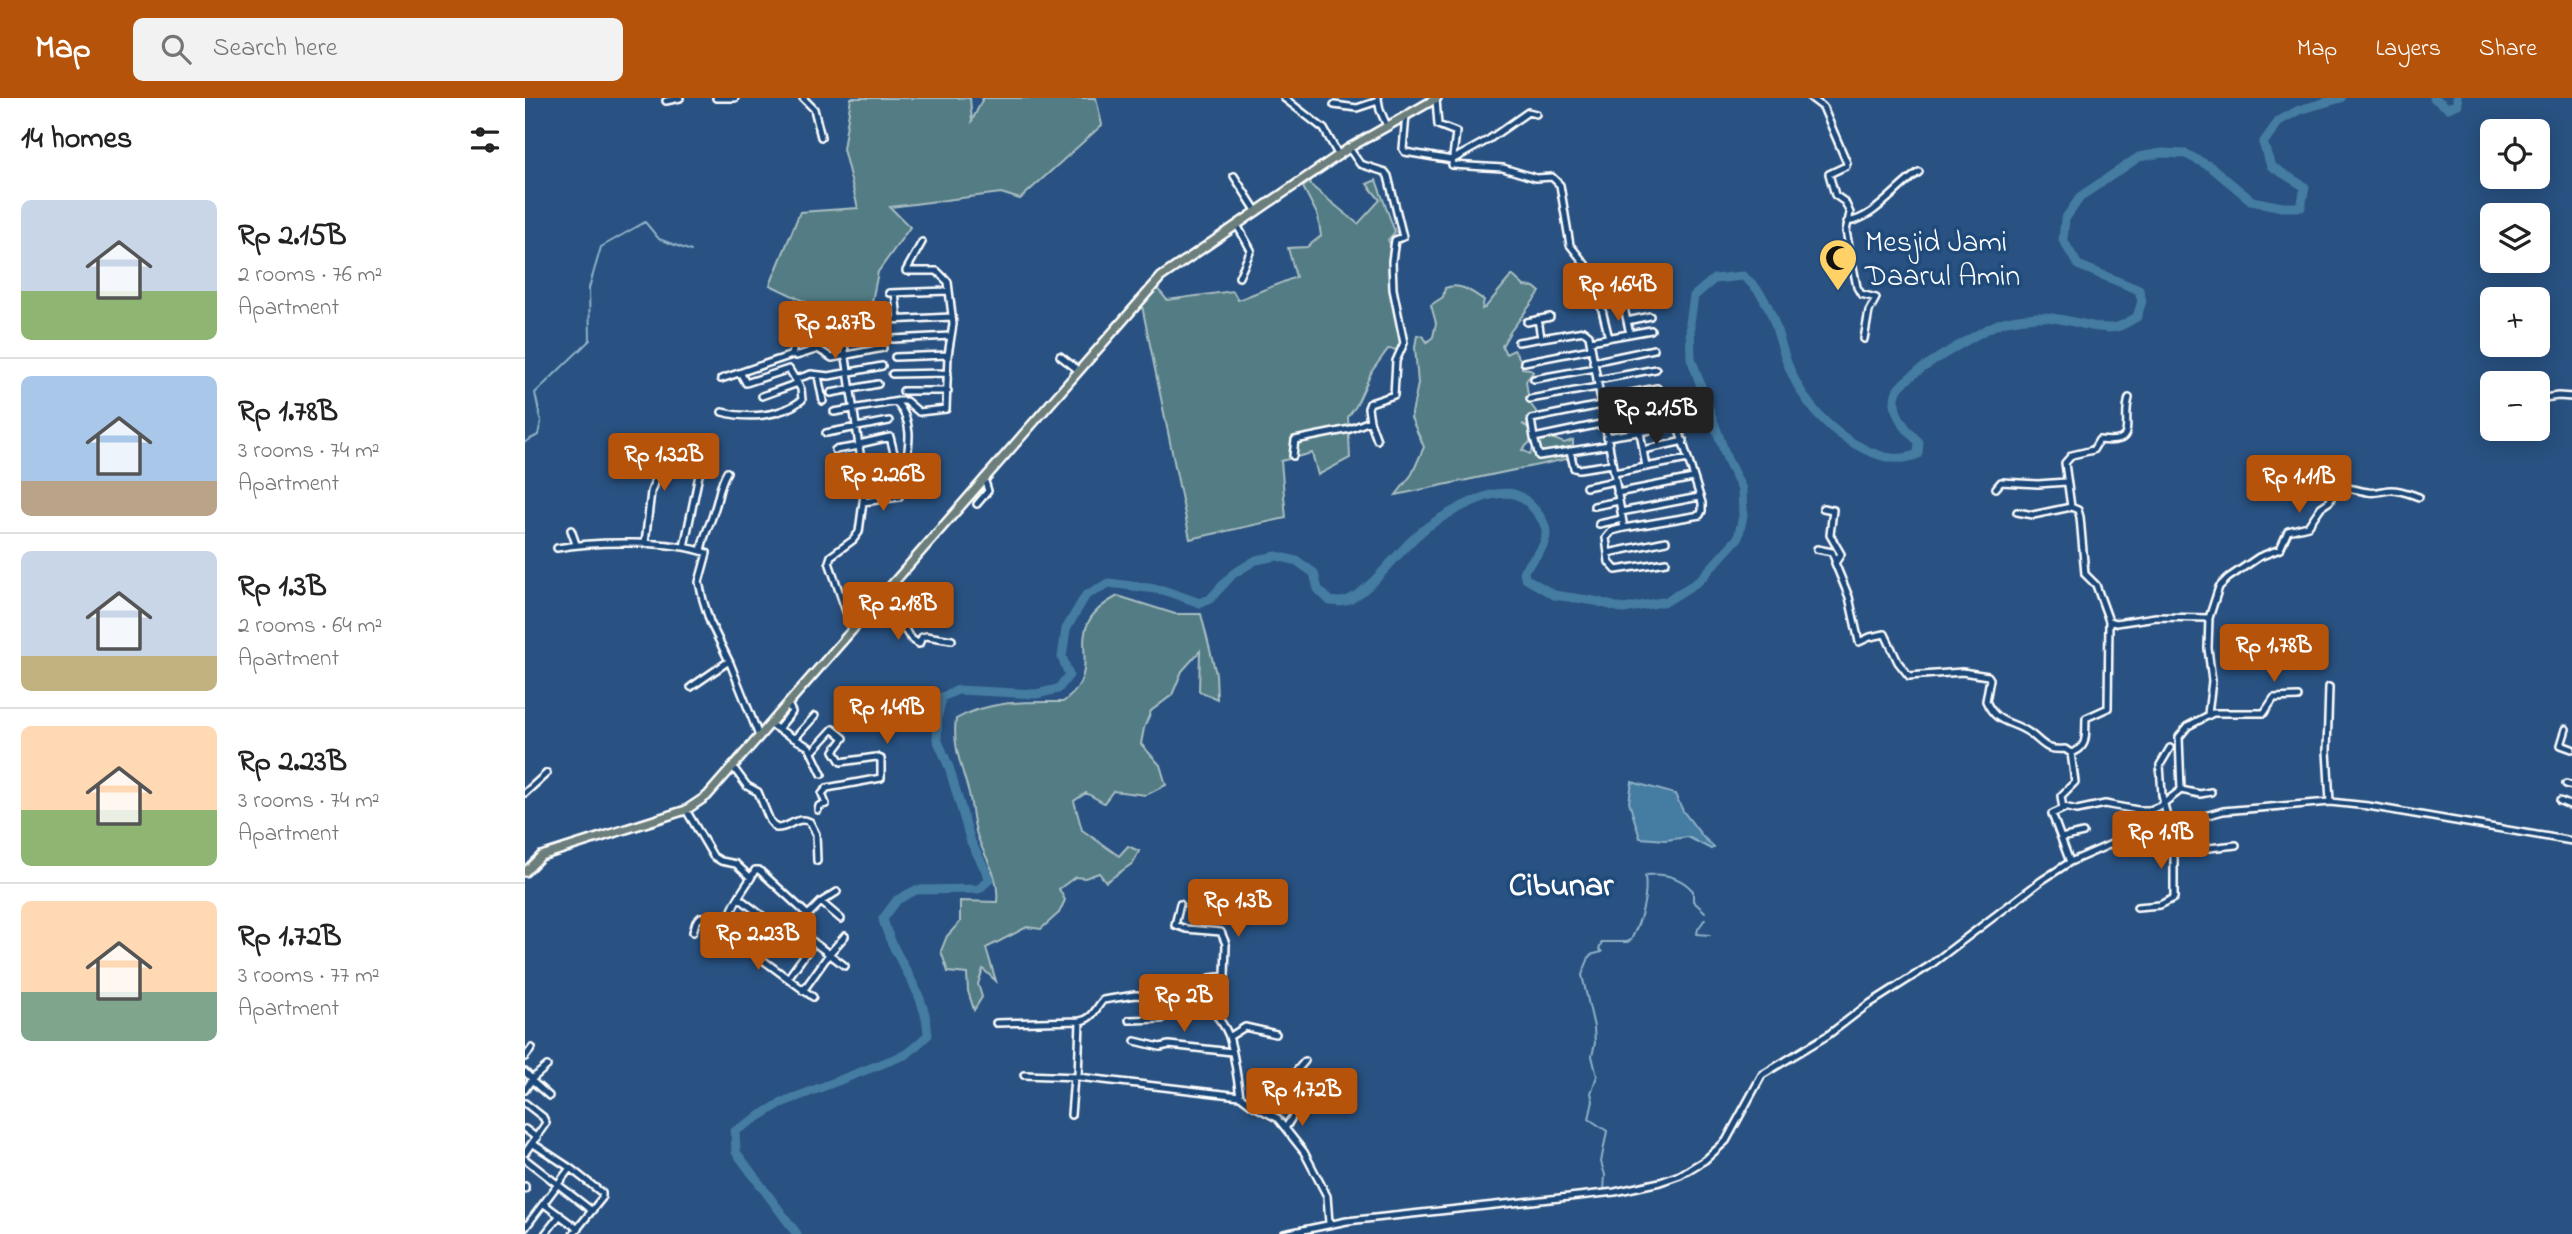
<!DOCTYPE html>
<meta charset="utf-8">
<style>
:root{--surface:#fff;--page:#f2f2f2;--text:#222;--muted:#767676;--line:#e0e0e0;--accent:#b45309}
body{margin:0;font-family:"Indie Flower",sans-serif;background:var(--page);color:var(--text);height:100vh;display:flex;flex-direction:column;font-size:26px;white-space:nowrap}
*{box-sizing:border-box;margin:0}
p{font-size:23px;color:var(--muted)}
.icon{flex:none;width:38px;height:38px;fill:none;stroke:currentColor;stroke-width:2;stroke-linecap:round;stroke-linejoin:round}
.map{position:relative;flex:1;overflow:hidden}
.details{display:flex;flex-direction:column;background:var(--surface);width:525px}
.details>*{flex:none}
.controls{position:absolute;left:1955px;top:21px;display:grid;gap:14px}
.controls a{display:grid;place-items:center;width:70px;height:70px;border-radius:10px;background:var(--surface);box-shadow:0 4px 18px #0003;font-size:35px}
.price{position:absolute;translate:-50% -60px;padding:0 16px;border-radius:7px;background:var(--accent);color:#fff;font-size:23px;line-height:46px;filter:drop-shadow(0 2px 4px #0008)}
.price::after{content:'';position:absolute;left:50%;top:42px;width:21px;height:16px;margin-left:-10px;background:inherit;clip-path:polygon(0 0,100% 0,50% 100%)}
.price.selected{background:#222;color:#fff}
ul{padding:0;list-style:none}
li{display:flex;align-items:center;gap:21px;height:175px;padding:0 21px}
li+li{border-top:2px solid var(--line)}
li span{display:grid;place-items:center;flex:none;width:196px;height:140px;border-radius:10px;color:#555}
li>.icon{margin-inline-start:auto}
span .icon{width:84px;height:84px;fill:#fffc;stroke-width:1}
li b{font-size:30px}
h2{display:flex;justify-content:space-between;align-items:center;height:84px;padding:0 21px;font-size:30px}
header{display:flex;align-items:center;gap:42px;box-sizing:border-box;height:98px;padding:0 35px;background:var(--accent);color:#fff}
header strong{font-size:33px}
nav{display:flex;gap:38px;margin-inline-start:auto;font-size:24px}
.search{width:490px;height:63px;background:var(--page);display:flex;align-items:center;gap:18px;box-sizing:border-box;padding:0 24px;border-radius:10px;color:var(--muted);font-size:26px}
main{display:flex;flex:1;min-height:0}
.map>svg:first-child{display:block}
.green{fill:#537c84;stroke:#a9bec2;stroke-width:2}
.water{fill:#447ba1;stroke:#8fb0c7;stroke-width:2}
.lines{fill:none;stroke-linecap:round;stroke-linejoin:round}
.stream{stroke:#8fb0c7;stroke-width:2}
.river{stroke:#447ba1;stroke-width:9}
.minor-casing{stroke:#fff;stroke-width:10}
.major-casing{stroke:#fff;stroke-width:12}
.minor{stroke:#1f4a7a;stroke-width:5}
.major{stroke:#6c7f7c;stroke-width:7}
.labels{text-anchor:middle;stroke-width:7;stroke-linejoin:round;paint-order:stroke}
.poi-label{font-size:30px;fill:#fff;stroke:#1f4a7a;text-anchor:start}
.quarter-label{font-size:33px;font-weight:bold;fill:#fff;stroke:#1f4a7a}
</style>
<header>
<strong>Map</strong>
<div class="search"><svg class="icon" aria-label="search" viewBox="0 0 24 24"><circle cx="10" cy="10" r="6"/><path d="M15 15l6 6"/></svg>Search here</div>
<nav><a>Map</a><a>Layers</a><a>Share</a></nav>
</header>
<main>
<section class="details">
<h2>14 homes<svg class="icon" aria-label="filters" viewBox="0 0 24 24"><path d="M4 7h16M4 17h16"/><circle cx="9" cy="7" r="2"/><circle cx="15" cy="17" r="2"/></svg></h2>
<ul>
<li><span style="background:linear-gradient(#c9d6e8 65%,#8fb573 0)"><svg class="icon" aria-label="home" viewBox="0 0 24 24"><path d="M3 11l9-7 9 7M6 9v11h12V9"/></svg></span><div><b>Rp 2.15B</b><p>2 rooms · 76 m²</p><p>Apartment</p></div></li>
<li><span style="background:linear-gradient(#a9c7e8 75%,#b9a48a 0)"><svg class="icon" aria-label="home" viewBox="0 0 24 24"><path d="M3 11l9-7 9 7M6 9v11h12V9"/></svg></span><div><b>Rp 1.78B</b><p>3 rooms · 74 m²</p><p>Apartment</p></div></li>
<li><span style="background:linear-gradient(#c9d6e8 75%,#c2b280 0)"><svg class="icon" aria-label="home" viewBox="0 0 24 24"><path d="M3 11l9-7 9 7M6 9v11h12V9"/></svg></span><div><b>Rp 1.3B</b><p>2 rooms · 64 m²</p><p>Apartment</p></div></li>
<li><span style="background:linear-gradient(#ffd9b3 60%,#8fb573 0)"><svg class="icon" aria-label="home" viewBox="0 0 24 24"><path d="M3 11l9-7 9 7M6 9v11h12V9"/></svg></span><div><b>Rp 2.23B</b><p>3 rooms · 74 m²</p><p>Apartment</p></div></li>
<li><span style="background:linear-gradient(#ffd9b3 65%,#7fa58c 0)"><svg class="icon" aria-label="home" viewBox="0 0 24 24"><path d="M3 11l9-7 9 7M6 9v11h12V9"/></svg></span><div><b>Rp 1.72B</b><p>3 rooms · 77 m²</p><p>Apartment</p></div></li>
</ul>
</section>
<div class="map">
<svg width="2047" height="1136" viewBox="0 0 2047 1136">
<rect width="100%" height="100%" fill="#295282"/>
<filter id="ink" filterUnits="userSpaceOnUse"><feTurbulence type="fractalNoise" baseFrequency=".0143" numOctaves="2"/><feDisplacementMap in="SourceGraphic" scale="14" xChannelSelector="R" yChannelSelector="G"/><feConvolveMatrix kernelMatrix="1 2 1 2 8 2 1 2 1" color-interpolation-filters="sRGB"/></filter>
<g filter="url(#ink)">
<!-- green -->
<path class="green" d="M326,0H445L447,23L458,0H571L577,27L495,101L476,95L365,109L385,129L353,174L341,233L245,187L275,114L333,110L318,51Z
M851,82L870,134L863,142L868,151L866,163L878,245L876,252L863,251L847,273L831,308L823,319L825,360L793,377L787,355L756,363L761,420L665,441L617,208L632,190L642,202L708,193L713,202L771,179L763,150L782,149L796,138L793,118L778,89L786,83L785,86L789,90L833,126L855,102L842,86Z
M987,177L999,188L1009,189L1015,194L985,234L977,248L981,256L989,252L997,264V270L1005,271L1008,274L1001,283L1004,304L1018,323L1009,324L1003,328L997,326L1013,336L997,352L1005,356L1012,345L1024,339L1039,345L1048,342V356L1051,359L871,397L887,376L899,349L886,320L893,286L890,249L892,237L898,238L902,244L908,239L911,225L906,207L918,199L920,190C935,184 947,194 959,202L957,211L960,210Z
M593,498L650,516H676L691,576L692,601L674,593L675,553L657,573L647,597L626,613L619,630L616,646L635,667L641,687L621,697L588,693L579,705L561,695L549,703L557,732L594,758L603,748L614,753L608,765L581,784L574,775L560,780L550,779L534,791L540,802L534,815L516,831L502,829L461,850L471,883L458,871L453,886L457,899L449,912L443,893L442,876L423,874L416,853L422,838L435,824V803L472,804C475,778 460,761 452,737C448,724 447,709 444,695C437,669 427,648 431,621C465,602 500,604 538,604C542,601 547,597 550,593C576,559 534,529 593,498Z"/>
<!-- water -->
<path class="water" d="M1107,684L1150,696L1158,713L1178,739L1189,749L1186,751L1163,739L1141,742L1115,740L1104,704Z"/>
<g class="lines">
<!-- stream -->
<path class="stream" d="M0,344L13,337L16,323L10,295L65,242L64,190L76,149L120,124L134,141L166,153
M1121,777C1139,775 1156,779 1168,793V803L1180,814
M1180,821L1173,831L1172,836L1185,837
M1079,1094L1080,1077L1076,1064L1082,1033L1064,1021L1068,1003L1066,995L1072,978L1067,958L1070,945L1069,929L1057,877L1065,857L1077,854L1074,851L1077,844H1102L1106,842C1116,822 1123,801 1120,778"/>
<!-- river -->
<path class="river" d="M1909,0L1923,10L1933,6L1932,0
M272,1136L211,1054L210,1033L256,1005L382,956L403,937C401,891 369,863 358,821L372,802L391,792L454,791L465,781L446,744L424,669L412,641L413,617L417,599L433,592L511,596L533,591L544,577L537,559L541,531L561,497L584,485L638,492L675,505L685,501L708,476L731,462L752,458L772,463L789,475L793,491L805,503C813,504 819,505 826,501C853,485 872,454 896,434C911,421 943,404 962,398C968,396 983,394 989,396C1002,400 1022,422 1021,436C1021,450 1007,462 999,472L1000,480L1029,497L1070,503L1099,511L1142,503L1174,483L1213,440L1218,418L1217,391L1202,361L1166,260L1165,225L1169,198L1189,181L1218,178C1249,201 1250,233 1263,267C1278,305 1304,334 1341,352C1359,360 1374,364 1393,356L1394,344C1381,332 1364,312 1372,293C1379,277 1457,233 1475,225C1486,221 1501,220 1512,219C1537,217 1572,234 1592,229C1599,227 1606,222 1612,219L1617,203L1614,192L1553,167L1538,142L1540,121L1556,98L1614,59L1637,55L1661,56L1686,69L1727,103L1757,109H1776L1780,89L1746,68L1738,45L1754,23L1774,12L1816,0"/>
<defs>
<path id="minor" d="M191,0H210
M278,0L289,11L296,39
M759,0L799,31L814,58
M1286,0L1298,9L1322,65L1321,68L1304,76L1310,97L1320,104L1325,115L1321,133L1332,189L1336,196L1351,200L1344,213L1339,241
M853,1L855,12L862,28
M911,1L913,27L931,34L927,67L978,70L1011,80L1027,79L1035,87L1045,147L1068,176L1084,240
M141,3L155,0
M809,7L832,10L853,3
M881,17L878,51L880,54L927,62L963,42L1003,14L1011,16
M709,78L732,114
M1322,124C1349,121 1370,90 1394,74
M712,127L726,152L714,179
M1072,188L1092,185L1094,188L1105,236
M364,195L423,193
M370,195L373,221
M1098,203L1122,198
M1013,221L1016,240
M363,222L427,219
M1102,223L1125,218
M1002,224L1025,219
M318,239L340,389L334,434L328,442L306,458L304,464L327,531
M368,241L426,238
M1065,243L1126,232
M993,244L1059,233L1064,237L1099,430
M271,258L293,251L307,260L358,250
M535,258L553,272
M370,259L423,257
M999,264L1066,251
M1068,264L1129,251
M367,276L423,275
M293,278L298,303
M196,281L267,257L270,243L295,234L321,211
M271,281L286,276L304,278L357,268
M1009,281L1070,270
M1072,282L1131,271
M378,293H423
M306,295L353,286
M237,298L273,285
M1005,301L1073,289
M1075,301L1132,290L1135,293L1138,308
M2012,301L2033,298L2047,299
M197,314C223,321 255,319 277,302L276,291L264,271L221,285L216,276
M309,314L374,303H381L394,314L421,311L423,257L428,226L423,184L412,173H381L397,144
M1079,321L1138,308L1146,309L1151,328
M845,323L852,342
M1080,325L1009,340L1014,358L1084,347
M1115,334L1121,369
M301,335L364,323
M1082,339L1151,328L1154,332L1177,405V413L1175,417L1099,430L1087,433L1081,440L1084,464L1091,472L1141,464
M1009,340L1006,321L1076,307
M334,346L365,339L371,363L381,362
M310,352L335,348
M1118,352L1159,343
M1045,353L1049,370L1054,371L1087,366
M768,358L770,342L825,331L845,323L843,310L845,305L869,297L871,263L879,245L868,191L867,163L870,142L878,139L863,78L860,74L835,66L824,50
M338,366L370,358
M312,373L338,368
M1089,375L1163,361
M340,385L376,380L379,378C383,352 391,325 371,304
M1061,389L1090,383
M1471,390L1476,384L1513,386L1541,384
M1092,395L1168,380
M338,404L374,399
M452,406L463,393L459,380
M1069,408L1094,403
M1298,410L1308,412L1305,437L1316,456L1310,465L1324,499L1334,544L1345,539L1360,536L1373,564L1384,578L1437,574L1463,578L1465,581L1461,603C1472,628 1488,622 1506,636C1519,646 1521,653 1540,651L1546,655C1564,650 1560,636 1561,620L1583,610L1584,523L1571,487L1560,476L1555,419L1553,412L1546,409L1540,365L1547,357L1568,352L1574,342C1615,347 1596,327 1604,300
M1096,414L1174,399
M1492,414L1508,417L1546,409
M1074,426L1097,421
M46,432L51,446
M120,445L126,394L133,372
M159,449L178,358
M32,450C69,443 147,442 182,455L174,484L178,502L185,524L205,565L234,638
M1292,451L1307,454L1310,462
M176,453C179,435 185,428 189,413C194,400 194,387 202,374
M1083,455L1141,443
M369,483L377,493C373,512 375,536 394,546L397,539L401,538L427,542
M1584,523L1591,525L1631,519L1684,520
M166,589L204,563
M1804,589L1802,653L1805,704
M1683,616L1687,583L1683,550L1684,520L1694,489L1703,480L1734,459L1755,451L1763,433L1783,428L1796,409L1805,403C1810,382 1828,392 1843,394C1851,396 1859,392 1866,392C1877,392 1885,396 1894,399
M246,627L284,649L297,676
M253,631L267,614L263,606
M2041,631L2036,647L2047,651
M270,640L290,618
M287,654L308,631L319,640L309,653L316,664L351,659L356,661V680L302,690L297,696L301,706L294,708L293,712
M208,669L222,688L233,694L245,723L251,730C264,731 271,717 285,724L291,736L292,763
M2041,686L2047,688
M1656,692L1675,696L1686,694
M0,695L22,675
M2035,703L2047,708
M1539,709L1552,712L1580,706L1612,712H1625L1635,708L1656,692L1654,639L1663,628L1688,615H1739L1749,600L1773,599
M161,712L188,758L196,763L211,766L226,780L230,772H234L283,817L296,804L312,794
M1670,721L1679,748L1684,750L1711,747
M1644,728L1637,697L1635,667L1645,650
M1536,740L1558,735
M1545,764L1527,716L1538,711L1536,698L1550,684L1546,655
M226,780C212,801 193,823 215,845L288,899
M214,800L248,826
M296,804L316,821
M655,806L650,827L661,831L696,834L701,846L700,878L685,880C675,915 699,916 705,942C710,960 712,980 715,998L727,1007L752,1020L779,1054L802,1098L804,1125
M1612,809L1635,807L1649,800V726
M168,834L171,824L176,819L203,823
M275,834L320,868
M258,848L269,840L271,831L281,823L283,817
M263,880L289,844
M278,893L305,855L320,838
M604,922L637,921L644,911L645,899
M471,925L555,923
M704,939L720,929L751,936
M610,943L635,949L644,947L707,954
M0,959L7,950
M0,974L7,981L0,992
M499,977L553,979L715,998
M553,979L555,923C568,921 570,911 578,902L610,897L683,900
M7,981L22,968
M7,983L24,998
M0,1005L18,1019L21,1025L0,1055
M546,1017L549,979
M761,1029L773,1010L765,997L764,986L766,979L780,963
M0,1031L12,1040
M7,1045L45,1070L77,1095V1100L48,1136
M0,1061L67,1113
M0,1088V1091
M19,1106L53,1131
M0,1130L45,1070
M20,1136L35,1117
M759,1136L822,1123L1090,1094L1135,1084L1155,1077L1180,1062L1201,1043L1237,977L1303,937L1341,908L1404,868L1516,783L1545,764L1600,740L1698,713L1805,704L1843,708L2047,743"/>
<path id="major" d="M0,774L16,758L161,712L182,698L636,179L824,50L912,0"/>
</defs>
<!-- minor casing -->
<use href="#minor" class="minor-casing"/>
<!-- major casing -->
<use href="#major" class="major-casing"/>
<!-- minor -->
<use href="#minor" class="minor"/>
<!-- major -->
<use href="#major" class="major"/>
</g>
</g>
<!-- icons -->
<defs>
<symbol id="mosque-pin" viewBox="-11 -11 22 30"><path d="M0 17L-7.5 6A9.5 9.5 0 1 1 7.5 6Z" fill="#ffd166" stroke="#1f4a7a"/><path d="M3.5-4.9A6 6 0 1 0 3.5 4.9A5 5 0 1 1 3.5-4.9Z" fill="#111"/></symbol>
</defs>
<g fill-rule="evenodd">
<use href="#mosque-pin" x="1291" y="138" width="44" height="60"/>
</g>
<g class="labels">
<!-- poi labels -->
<g class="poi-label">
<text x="1340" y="153">Mesjid Jami<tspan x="1340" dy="34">Daarul Amin</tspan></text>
</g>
<!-- quarter labels -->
<g class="quarter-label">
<text x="1036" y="797">Cibunar</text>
</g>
</g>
</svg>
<div class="controls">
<a><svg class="icon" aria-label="locate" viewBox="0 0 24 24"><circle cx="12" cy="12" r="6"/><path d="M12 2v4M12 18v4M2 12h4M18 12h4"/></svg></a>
<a><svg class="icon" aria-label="layers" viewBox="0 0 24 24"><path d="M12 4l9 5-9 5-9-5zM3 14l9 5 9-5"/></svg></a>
<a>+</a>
<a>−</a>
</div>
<b class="price" style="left:1093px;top:225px">Rp 1.64B</b>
<b class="price" style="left:310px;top:263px">Rp 2.87B</b>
<b class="price selected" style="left:1131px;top:349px">Rp 2.15B</b>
<b class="price" style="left:139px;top:395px">Rp 1.32B</b>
<b class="price" style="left:358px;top:415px">Rp 2.26B</b>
<b class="price" style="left:1774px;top:417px">Rp 1.11B</b>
<b class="price" style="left:373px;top:544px">Rp 2.18B</b>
<b class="price" style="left:1749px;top:586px">Rp 1.78B</b>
<b class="price" style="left:362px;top:648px">Rp 1.49B</b>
<b class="price" style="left:1636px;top:773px">Rp 1.9B</b>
<b class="price" style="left:713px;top:841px">Rp 1.3B</b>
<b class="price" style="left:233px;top:874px">Rp 2.23B</b>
<b class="price" style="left:659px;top:936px">Rp 2B</b>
<b class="price" style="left:777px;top:1030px">Rp 1.72B</b>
</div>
</main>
